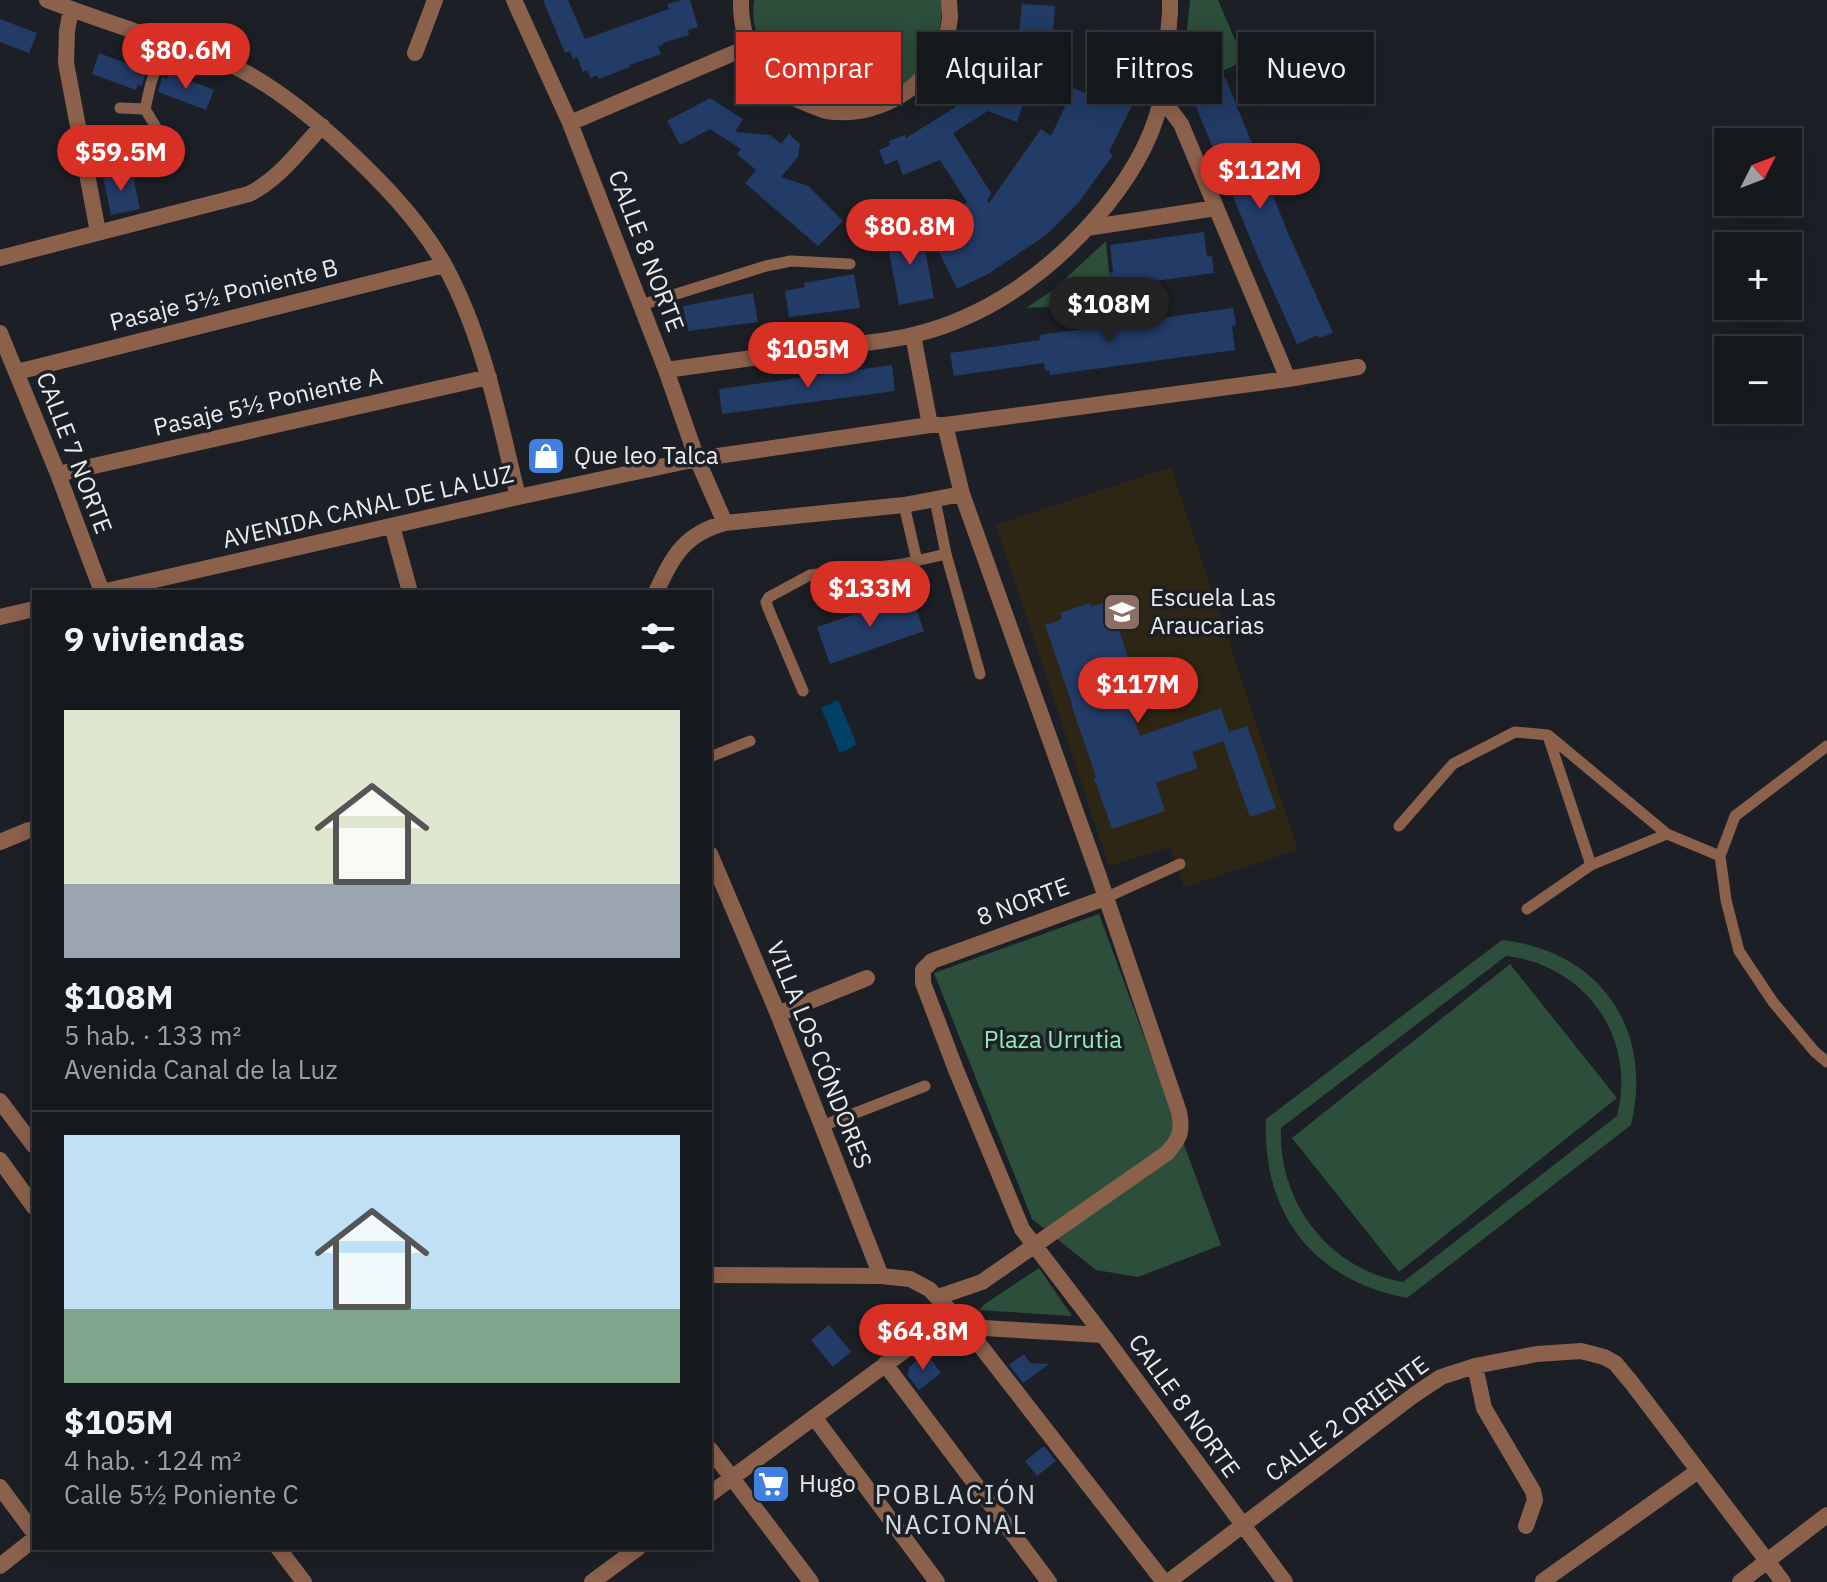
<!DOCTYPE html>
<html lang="es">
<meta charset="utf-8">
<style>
:root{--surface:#15181c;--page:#1e2125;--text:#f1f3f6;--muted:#9da0a3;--line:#34373b;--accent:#d93025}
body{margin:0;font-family:"IBM Plex Sans",sans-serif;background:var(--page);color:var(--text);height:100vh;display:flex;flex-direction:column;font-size:30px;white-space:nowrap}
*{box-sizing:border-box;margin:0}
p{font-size:26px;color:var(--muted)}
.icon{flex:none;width:44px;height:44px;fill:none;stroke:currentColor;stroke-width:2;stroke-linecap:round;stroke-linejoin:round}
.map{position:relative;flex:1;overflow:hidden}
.sheet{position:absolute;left:32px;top:590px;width:680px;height:960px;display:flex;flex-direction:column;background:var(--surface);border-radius:0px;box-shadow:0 4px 20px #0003,0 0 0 2px var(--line)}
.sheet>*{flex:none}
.top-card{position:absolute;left:736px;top:32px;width:760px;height:72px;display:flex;gap:16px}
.needle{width:52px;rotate:48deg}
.tools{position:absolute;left:1714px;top:128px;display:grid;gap:16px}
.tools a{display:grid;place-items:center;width:88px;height:88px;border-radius:0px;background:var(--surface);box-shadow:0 4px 20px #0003,0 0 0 2px var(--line);font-size:40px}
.price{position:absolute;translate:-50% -68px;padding:0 18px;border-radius:28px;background:var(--accent);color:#fff;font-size:26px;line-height:52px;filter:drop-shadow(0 2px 4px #0008)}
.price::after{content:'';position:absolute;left:50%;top:48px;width:24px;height:18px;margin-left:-12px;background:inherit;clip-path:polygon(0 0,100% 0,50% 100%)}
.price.active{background:#222;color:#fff}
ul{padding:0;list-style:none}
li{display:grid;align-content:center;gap:16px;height:424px;padding:0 32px}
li+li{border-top:2px solid var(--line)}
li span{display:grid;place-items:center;height:248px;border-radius:0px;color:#555}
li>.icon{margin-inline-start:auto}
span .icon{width:144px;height:144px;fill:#fffc;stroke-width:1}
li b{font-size:34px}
h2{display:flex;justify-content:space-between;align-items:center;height:96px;padding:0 32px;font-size:34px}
.chip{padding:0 28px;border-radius:0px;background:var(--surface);box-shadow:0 4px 20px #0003,0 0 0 2px var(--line);font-size:28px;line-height:72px}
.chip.active{background:var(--accent);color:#fff}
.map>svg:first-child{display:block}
.education{fill:#2d2615}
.green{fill:#2c4e3a;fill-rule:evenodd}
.water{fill:#004265}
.building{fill:#223b67}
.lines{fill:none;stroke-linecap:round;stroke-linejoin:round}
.service{stroke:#8c614c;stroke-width:11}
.minor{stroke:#8c614c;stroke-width:16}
.labels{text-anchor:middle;stroke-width:7;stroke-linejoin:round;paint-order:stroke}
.street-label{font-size:24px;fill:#e8ebef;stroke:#1c2026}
.poi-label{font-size:24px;fill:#e8ebef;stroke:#1c2026;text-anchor:start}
.park-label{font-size:24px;fill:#91eab5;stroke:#1c2026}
.neighbourhood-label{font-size:26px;letter-spacing:2px;fill:#d5dae2;stroke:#1c2026}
</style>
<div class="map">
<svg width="1827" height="1582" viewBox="0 0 1827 1582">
<rect width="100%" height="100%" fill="#1c2026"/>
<!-- education -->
<path class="education" d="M1171,467L1298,850L1184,887L1170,847L1109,866L996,525Z"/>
<!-- green -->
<path class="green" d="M754,0H941C942,17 941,32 934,48C932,54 927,59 924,64C886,118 802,115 768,59C757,41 751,21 754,0Z
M1190,0H1218L1244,61L1181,90Z
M1106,241L1112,303L1026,308L1053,290Z
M1099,914L1221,1245L1138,1277L1096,1270L1032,1219L934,973Z
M1502,940C1600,951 1654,1029 1631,1125L1407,1298C1313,1280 1262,1214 1266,1119ZM1506,956C1586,965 1637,1038 1617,1116L1403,1282C1328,1269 1278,1202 1281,1128Z
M1510,964L1617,1098L1399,1272L1292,1138Z
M1039,1268L1072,1316L979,1310L985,1304Z"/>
<!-- water -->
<path class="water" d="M838,700L857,745L840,753L821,708Z"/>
<!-- building -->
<path class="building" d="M543,0H568L585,39L669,9L667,4L682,0H690L698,27L688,30L689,35L663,43V45L658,47L661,54L629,65L630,67L599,79L597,75L591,78L587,70L583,72L577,57L573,59L570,51L565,53Z
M1022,4L1055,6L1052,45L1050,44V50L1045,49L1044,55L1017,53Z
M0,19L37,33L29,53L0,42Z
M99,53L146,71L142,86L138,85L136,90L92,74Z
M973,61L1015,76L1008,98L1023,104L1017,122L988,111L953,133L991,193L987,202L989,203L1041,129L1051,136L1074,88L1107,104L1113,91L1134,101L1109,152L1113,155L1079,202L1046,235L988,274L957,289L926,225L949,214L967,202L940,160L903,175L897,160L885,165L879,150L890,145L889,141L905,135L906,138L981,91L964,85Z
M169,73L214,90L206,110L158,92L162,77L167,79Z
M1225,77L1288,233L1333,333L1319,338L1318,335L1297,344L1258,257L1190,92Z
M710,98L743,119L735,132L770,135L781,144L789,134L800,144L798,157L781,177L808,186L843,221L818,246L745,183L756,170L737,154L741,149L710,129L680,145L667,121Z
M132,171L140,209L111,215L103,176Z
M921,229L934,298L899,305L886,235Z
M1204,232L1207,257L1212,256L1214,273L1111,287L1109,273L1113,272L1110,245Z
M854,274L860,308L789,317L785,291L805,287L804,283Z
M753,293L758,322L688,331L683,306Z
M1233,308L1236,325L1232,326L1235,350L1050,375L1049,370L1045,371L1044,363L954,376L950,353L1040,340L1039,335Z
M892,365L895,391L722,414L719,389Z
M911,595L924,631L830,664L817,627Z
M1109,601L1131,666L1117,671L1140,736L1221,708L1229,732L1247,726L1276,808L1250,817L1223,741L1192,752L1198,768L1156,783L1165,811L1112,829L1094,778L1096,777L1071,704H1072L1045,625L1059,620L1062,618L1060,613L1090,603L1091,607Z
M829,1325L851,1352L833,1367L811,1340Z
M926,1353L941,1373L919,1390L908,1376L909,1367Z
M1024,1354L1030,1363L1049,1364L1023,1383L1009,1365Z
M1044,1446L1056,1461L1037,1476L1025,1461Z"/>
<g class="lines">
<!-- service -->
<path class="service" d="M120,108L145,109
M165,142L145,109L151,83L165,42
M641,305L766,266L791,261L850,264
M935,500L946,554L980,674
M904,505L917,561
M803,691L768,608L766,602L769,597L810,575L903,564L946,554
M1548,736L1591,865
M1827,746L1735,816L1720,856L1726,900L1739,951L1773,1002L1815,1052L1827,1062
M710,757L750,741
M1399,826L1453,764L1515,732L1548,735L1667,834L1720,856
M1105,898L1180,864
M1527,909L1591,865L1667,834
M822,1126L925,1086"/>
<!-- minor -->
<path class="minor" d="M47,0C89,16 131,30 173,44C190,50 208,55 225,62C267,81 305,111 339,142C378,178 419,219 445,266C484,338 499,419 518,497
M514,0L570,123L666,370L697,459L725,523
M741,0C740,47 765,89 810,105C815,107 821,110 827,111C885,120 944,78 950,18C950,13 949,6 949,0
M71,9L67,31L66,63L98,232
M415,53L435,0
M1160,103L1169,108L1181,124L1288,379
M570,123L748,47
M1087,228L1216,208
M0,258L249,194C279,179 299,151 322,126
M0,333L58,474L102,592
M913,335L930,425
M666,370C716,363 766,356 817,349C848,344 882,343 913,335C985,318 1047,274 1095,219C1123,187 1150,146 1160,104C1167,76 1167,41 1170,13V0
M17,372L444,265
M58,474L489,377
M392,526L410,592
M102,592L518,497L697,459L930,425H945L1288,379L1358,367
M656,592C673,556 684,534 725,523L904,505L962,494
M0,617L34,609
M0,842L29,830H34
M710,854L778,1014L881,1276
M1105,898L932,961L923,970V983L956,1070L1022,1229L1103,1335L1285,1582
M778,1014L867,978
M0,1101L34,1146
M0,1160L34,1207
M710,1275L881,1276L910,1279L929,1289L965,1326L1164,1582
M938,1297L982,1282L1167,1153C1180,1138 1183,1132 1179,1112L1098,874L962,494L945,425
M885,1364L1049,1582
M1475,1366L1484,1408L1533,1491L1535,1500L1526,1526
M814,1417L937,1582
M710,1449L811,1582
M0,1487L34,1533
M710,1494L931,1331L949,1326L1103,1335
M278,1548L304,1582
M0,1566L34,1539
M1543,1581L1698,1471
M592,1582L638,1548
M1168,1582L1414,1395L1441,1377L1475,1366L1537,1354L1581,1351L1604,1357L1615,1363L1631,1382L1783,1582
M1740,1582L1827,1515"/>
</g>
<!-- icons -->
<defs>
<symbol id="shop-square" viewBox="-11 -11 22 22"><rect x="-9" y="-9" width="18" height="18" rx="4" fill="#3f7fe0" stroke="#1c2026"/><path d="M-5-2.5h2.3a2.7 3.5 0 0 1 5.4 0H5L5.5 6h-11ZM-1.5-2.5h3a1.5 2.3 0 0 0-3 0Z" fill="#fff"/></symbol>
<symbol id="school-square" viewBox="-11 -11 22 22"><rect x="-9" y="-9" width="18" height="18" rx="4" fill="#8d6e63" stroke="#1c2026"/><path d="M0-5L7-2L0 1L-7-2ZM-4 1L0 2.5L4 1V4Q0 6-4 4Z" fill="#fff"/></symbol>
<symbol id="supermarket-square" viewBox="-11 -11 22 22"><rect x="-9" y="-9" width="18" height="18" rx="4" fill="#3f7fe0" stroke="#1c2026"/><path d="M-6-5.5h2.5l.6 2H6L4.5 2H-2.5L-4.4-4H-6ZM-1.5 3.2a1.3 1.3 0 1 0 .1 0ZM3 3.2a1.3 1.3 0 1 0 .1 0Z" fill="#fff"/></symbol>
</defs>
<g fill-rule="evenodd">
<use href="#shop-square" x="524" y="434" width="44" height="44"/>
<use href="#school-square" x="1100" y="590" width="44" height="44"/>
<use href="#supermarket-square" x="749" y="1462" width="44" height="44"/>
</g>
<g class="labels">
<!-- street labels -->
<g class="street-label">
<text transform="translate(646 251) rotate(69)" y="8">CALLE 8 NORTE</text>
<text transform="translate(224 295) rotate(-14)" y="8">Pasaje 5½ Poniente B</text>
<text transform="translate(268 402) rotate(-13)" y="8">Pasaje 5½ Poniente A</text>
<text transform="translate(74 453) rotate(69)" y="8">CALLE 7 NORTE</text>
<text transform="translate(368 507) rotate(-13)" y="8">AVENIDA CANAL DE LA LUZ</text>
<text transform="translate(1023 902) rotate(-20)" y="8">8 NORTE</text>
<text transform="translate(819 1055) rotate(68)" y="8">VILLA LOS CÓNDORES</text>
<text transform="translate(1184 1406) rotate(54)" y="8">CALLE 8 NORTE</text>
<text transform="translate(1347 1419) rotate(-36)" y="8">CALLE 2 ORIENTE</text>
</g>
<!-- poi labels -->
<g class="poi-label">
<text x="574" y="464">Que leo Talca</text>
<text x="1150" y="606">Escuela Las<tspan x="1150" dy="28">Araucarias</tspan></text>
<text x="799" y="1492">Hugo</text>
</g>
<!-- park labels -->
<g class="park-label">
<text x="1053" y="1048">Plaza Urrutia</text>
</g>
<!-- neighbourhood labels -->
<g class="neighbourhood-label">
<text x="956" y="1504">POBLACIÓN<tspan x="956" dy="30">NACIONAL</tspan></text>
</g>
</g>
</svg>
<div class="tools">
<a><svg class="needle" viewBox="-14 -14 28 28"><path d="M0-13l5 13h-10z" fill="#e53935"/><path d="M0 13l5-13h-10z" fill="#9da0a3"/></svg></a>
<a>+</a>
<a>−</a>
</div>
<b class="price" style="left:186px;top:91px">$80.6M</b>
<b class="price" style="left:121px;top:193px">$59.5M</b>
<b class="price" style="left:1260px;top:211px">$112M</b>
<b class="price" style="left:910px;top:267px">$80.8M</b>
<b class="price active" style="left:1109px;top:345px">$108M</b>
<b class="price" style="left:808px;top:390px">$105M</b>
<b class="price" style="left:870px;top:629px">$133M</b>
<b class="price" style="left:1138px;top:725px">$117M</b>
<b class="price" style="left:923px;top:1372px">$64.8M</b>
<div class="top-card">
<a class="chip active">Comprar</a>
<a class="chip">Alquilar</a>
<a class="chip">Filtros</a>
<a class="chip">Nuevo</a>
</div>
<section class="sheet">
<h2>9 viviendas<svg class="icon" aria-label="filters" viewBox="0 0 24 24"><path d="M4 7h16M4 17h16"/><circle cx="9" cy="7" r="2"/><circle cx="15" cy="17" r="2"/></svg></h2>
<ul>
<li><span style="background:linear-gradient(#dfe7d0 70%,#9aa5b1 0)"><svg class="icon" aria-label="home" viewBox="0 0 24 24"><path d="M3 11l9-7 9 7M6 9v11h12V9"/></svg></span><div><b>$108M</b><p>5 hab. · 133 m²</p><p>Avenida Canal de la Luz</p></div></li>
<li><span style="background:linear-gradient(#bfe0f5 70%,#7fa58c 0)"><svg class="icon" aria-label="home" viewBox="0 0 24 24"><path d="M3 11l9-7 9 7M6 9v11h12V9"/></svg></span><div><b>$105M</b><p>4 hab. · 124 m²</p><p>Calle 5½ Poniente C</p></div></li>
</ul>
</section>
</div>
